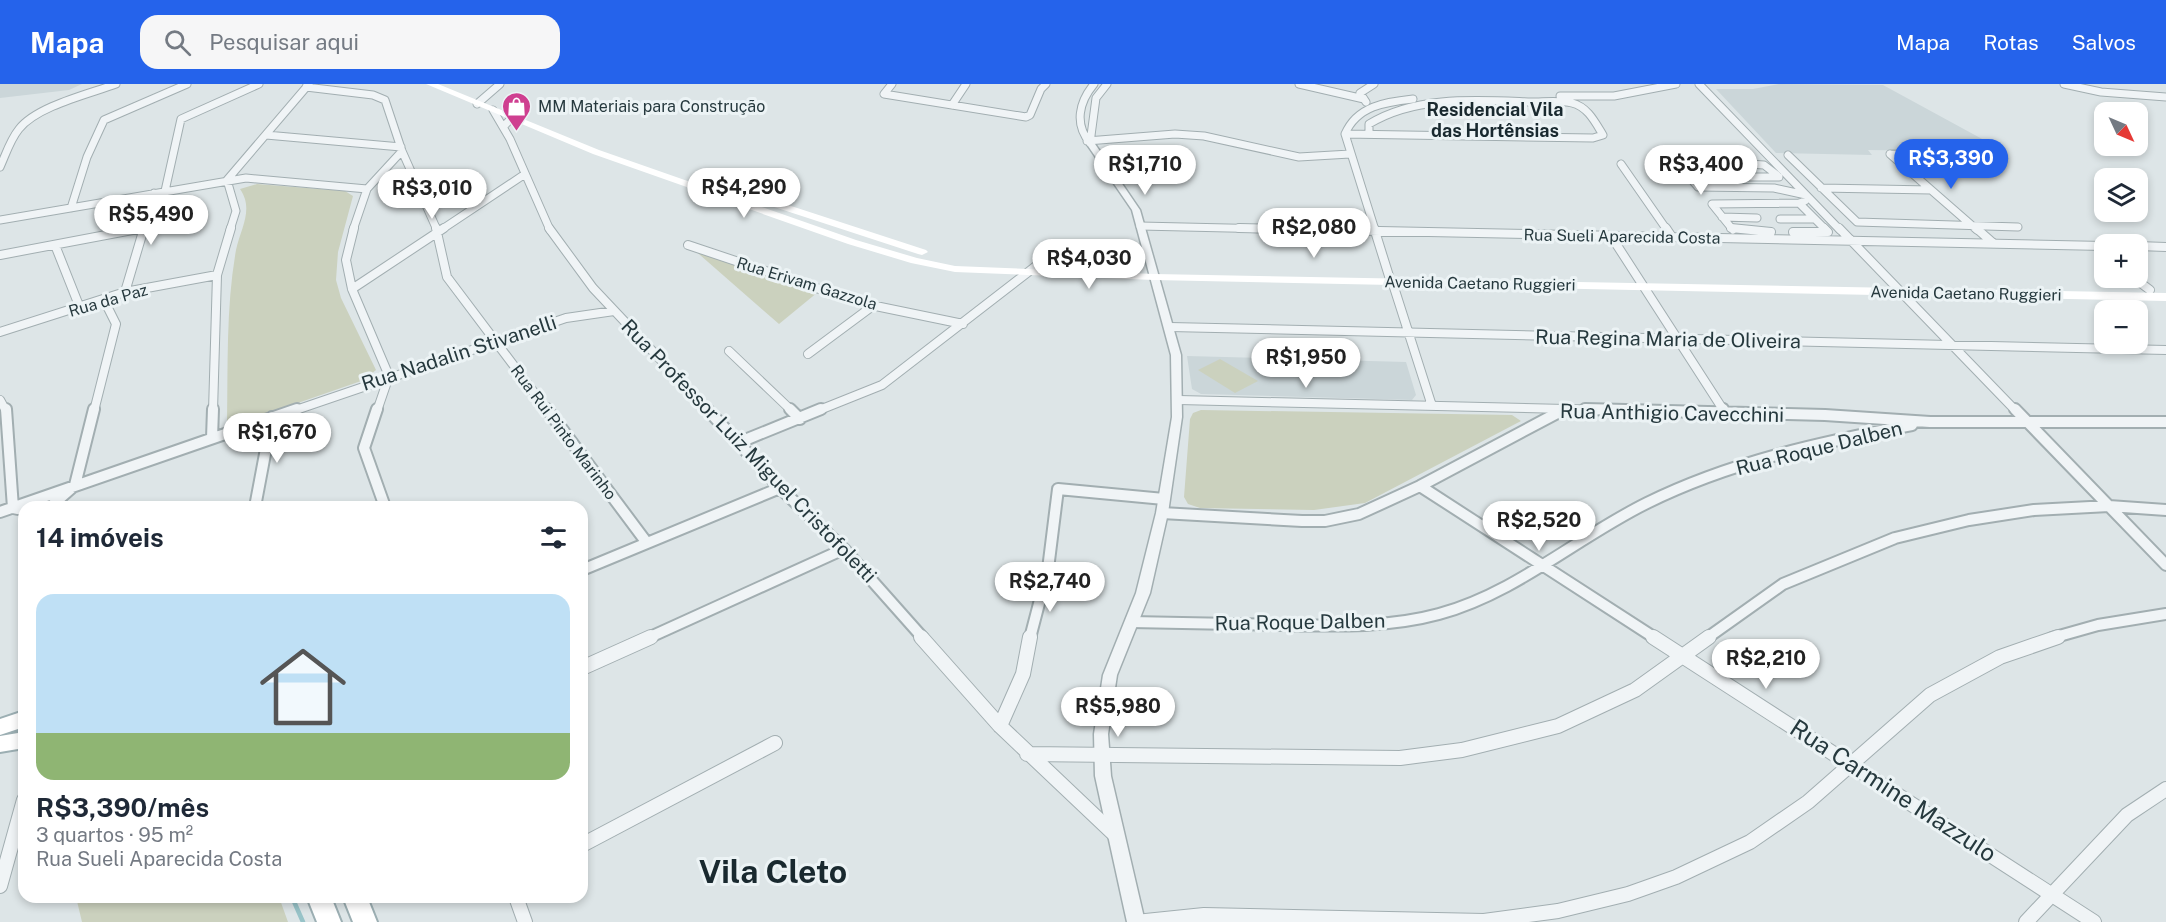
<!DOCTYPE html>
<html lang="pt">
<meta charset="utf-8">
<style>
:root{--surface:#fff;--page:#f6f6f7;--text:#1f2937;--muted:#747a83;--accent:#2563eb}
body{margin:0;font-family:"Public Sans",sans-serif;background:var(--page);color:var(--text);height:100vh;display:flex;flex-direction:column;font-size:22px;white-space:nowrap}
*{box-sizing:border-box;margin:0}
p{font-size:20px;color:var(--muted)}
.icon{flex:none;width:33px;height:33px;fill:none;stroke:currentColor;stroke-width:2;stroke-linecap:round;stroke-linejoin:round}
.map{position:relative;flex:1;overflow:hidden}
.details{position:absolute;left:18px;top:417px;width:570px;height:402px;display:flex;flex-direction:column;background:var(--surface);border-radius:18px;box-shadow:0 3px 9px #0003}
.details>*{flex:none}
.needle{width:39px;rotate:134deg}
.controls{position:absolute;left:2094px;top:18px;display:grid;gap:12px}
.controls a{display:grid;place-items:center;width:54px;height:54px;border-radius:12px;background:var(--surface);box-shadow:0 3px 9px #0003;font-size:30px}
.price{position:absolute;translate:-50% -51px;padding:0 14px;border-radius:21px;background:#fff;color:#222;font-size:20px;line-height:39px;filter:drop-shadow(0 2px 3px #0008)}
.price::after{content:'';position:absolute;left:50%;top:36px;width:18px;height:14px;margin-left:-9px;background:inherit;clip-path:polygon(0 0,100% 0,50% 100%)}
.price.on{background:var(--accent);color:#fff}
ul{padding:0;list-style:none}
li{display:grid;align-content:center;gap:12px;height:318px;padding:0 18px}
li span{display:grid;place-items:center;height:186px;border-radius:18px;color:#555}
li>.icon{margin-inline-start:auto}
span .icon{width:108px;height:108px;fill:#fffc;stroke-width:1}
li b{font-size:26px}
h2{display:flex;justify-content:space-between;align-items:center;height:72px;padding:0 18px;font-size:26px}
header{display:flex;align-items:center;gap:36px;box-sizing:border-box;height:84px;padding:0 30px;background:var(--accent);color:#fff}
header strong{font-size:28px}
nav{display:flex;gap:33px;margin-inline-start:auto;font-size:21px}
.search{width:420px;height:54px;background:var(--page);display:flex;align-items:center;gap:15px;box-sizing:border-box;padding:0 21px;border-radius:18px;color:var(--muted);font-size:22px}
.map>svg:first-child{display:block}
.built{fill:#cbd6d9}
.green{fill:#cbd1be}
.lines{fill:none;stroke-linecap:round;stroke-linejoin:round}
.stream{stroke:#97c3c8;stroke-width:4.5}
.minor-far3-casing{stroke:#a2aeb1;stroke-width:9}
.minor-far2-casing{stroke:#a2aeb1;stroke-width:10}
.minor-far1-casing{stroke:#a2aeb1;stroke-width:14}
.minor-casing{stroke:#a2aeb1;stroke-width:16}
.tertiary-casing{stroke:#a2aeb1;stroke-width:3}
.primary-casing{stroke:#9cafb3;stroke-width:4}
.minor-far3{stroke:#f0f4f6;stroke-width:7}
.minor-far2{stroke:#f0f4f6;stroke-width:8}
.minor-far1{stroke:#f0f4f6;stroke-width:10}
.minor{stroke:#f0f4f6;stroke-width:14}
.tertiary{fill:#f0f4f6;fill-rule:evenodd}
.secondary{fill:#fff;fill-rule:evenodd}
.primary{fill:#fff;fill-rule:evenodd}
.labels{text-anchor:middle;stroke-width:6;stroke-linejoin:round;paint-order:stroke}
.far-poi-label{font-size:16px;fill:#26393e;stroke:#ecf3f5;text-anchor:start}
.far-street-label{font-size:16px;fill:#26393e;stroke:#ecf3f5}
.far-neighbourhood-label{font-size:18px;font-weight:bold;fill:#19292f;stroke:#ecf3f5}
.street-label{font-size:20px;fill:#26393e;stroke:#ecf3f5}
.near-street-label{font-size:24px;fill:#26393e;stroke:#ecf3f5}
.near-district-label{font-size:32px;font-weight:bold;fill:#19292f;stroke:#ecf3f5}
</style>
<header>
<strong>Mapa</strong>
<div class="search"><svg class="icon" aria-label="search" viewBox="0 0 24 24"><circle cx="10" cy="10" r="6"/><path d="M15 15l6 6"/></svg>Pesquisar aqui</div>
<nav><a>Mapa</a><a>Rotas</a><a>Salvos</a></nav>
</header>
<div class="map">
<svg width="2166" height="838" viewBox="0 0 2166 838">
<rect width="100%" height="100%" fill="#dde5e7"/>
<!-- built -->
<path class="built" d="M0,0H82L69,6L0,14Z
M1779,0L1883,1L2006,68L1868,66L1872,71L1776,69L1716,5H1753Z
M1187,272L1406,278L1416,311L1412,316L1201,310L1192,305Z"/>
<!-- green -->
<path class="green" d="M257,100L345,107L353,112L338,168L336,196L341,214L376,286L364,296L246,337H227C228,281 226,222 236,166C241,144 254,125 240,105Z
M692,164L818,208L779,240Z
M1220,275L1258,297L1235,309L1198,286Z
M1201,326L1512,331L1521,337L1365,419L1314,426L1200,424L1188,420L1184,413L1190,335L1193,329Z
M76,813H279L288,838H82Z"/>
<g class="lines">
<!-- stream -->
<path class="stream" d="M292,813L303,838"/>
<defs>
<path id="minor-far3" d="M892,0L884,10L1026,33L1030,31L1041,5L1046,0
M1299,0L1364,15
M1699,0L1840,146
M2064,0L2101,8L2166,13
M306,3L373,11L385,16L402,67L437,146
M1560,12H1614L1676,0
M1366,18L1360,9L1374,0
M477,20L500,0
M952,21L966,0
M493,26L510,55L550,146
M505,41L518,27
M1345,50L1593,54L1603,51C1595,38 1588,23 1572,19C1560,16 1544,18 1531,18C1478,16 1416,11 1369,40V50
M266,51L401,63
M1087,57L1175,50L1204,52L1299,73L1350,70
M1090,59C1074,40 1079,18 1094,0
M1090,59L1096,14L1107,0
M1890,70L1977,146
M1890,70L1931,71
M1788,71L1857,138L2018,143
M1733,79L1764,81L1777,91
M1621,80L1667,146
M1705,80L1680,82L1698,103L1774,104L1806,111
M0,83C6,70 10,56 19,45C37,22 89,10 116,0
M1687,92H1722
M1742,93H1779
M1821,104L1931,106
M165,107L181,35L259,0
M1805,117L1799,119L1826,146
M71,124L87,73L104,36L187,0
M1722,133L1757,134
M1780,135H1815
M0,136L246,94L367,105
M1140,142L1311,146
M135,146L143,144
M143,146L154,109
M230,146L236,127L227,96L309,0
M353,146L367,105L402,67
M441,146L525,90
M1375,146L1345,50C1357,22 1385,18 1413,15
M1733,146L1712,120L1799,119"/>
<path id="minor-far2" d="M354,144L346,176L352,205L389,292L377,327
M436,144L447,193L548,327
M549,144L593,204L709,327
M1239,144L2104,162
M1374,144L1389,192
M1666,144L1672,153
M1731,144L1771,148
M1839,144L2016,327
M1976,144L1993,159
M1793,148H1828L1824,144
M1611,152L1724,327
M55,161L80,224
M688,161L861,219L963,240
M2138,162L2166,163
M0,171L143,144
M2134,194L2150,206
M1392,197L1432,322
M352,205L444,144
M125,208L144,144
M1170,243L2166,266
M0,248L125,208L217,191
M729,267L792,327
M808,270L874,221
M0,316L6,327
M1179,316L1650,327
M94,327L116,240L104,216
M213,327L217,191L231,144
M293,327L566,234L614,227
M817,327L882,301L1036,182"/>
<path id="minor-far1" d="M6,325L13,424L18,425
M377,325L364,364L385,423
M547,325L647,459
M707,325L780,404L844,465L923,554
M790,325L800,335
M1585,325L1825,331L1930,338H2166
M1723,325L1725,329
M2015,325L2166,481
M212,354L213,325
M740,358L821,325
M1420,402L1655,554
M50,423L75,401L94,325
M255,423L272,333
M0,428L297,325
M1162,429L1302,437H1325L1359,430L1420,402L1561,327
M582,486L780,404
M1131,538C1181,539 1231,540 1281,541C1333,542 1388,544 1439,530C1516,509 1576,454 1647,419C1730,378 1821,358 1912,341
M648,554L844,465
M1030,554L1048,485L1058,405L1164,415
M1707,554L1783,500L1895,454L1969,436L2034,426L2109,422L2166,426
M2052,554L2098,541L2166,530"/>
<path id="minor" d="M921,553L1000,642L1115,751
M1653,553L2094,838
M582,584L651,553
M1000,642L1023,590L1030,553
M1027,670L1400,674L1462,666L1558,642L1635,606L1709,553
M582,761L775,659
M0,802L24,716
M516,813L525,838
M1136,838L1204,831L1484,837L1558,827L1628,810L1676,793L1750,758L1808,718L1930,611L2000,573L2058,553
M2026,838L2127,731L2166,705"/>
<path id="tertiary" d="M1087,57H1093L1140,126L1181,271L1182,333L1168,429L1150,509L1117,591L1108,650L1111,692L1145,838H1127L1095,692L1094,650L1103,591L1136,509L1156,429L1172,333L1171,271L1132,126L1086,59Z"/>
<path id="primary" d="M24,627V643L0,651V635Z
M24,648V664L0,668V652Z
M307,813H331L341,838H317Z
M343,813H367L377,838H353Z"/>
</defs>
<!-- minor-far3 casing -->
<use href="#minor-far3" class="minor-far3-casing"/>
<!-- minor-far2 casing -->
<use href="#minor-far2" class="minor-far2-casing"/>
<!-- minor-far1 casing -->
<use href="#minor-far1" class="minor-far1-casing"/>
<!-- minor casing -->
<use href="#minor" class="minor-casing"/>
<!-- tertiary casing -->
<use href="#tertiary" class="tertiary-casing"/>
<!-- primary casing -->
<use href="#primary" class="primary-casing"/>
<!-- minor-far3 -->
<use href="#minor-far3" class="minor-far3"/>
<!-- minor-far2 -->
<use href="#minor-far2" class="minor-far2"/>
<!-- minor-far1 -->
<use href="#minor-far1" class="minor-far1"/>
<!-- minor -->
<use href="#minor" class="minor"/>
<!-- tertiary -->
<use href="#tertiary" class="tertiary"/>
<!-- secondary -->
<path class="secondary" d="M426,0H438L599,66L856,156L917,174L955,182L1154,190L2166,209V217L1154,196L955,188L911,179L848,160L593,70Z
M754,110L926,166L928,168L922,171L918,170L750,115L749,113Z"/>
<!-- primary -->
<use href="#primary" class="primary"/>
</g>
<!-- icons -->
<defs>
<symbol id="shop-pin" viewBox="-11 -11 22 30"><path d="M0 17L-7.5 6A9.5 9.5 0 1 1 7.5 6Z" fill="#cf3f90" stroke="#ecf3f5"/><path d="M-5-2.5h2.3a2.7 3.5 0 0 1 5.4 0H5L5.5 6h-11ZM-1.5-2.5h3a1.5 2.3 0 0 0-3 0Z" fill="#fff"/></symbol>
</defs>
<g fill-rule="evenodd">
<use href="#shop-pin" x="500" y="6" width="33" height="45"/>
</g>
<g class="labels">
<!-- far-poi labels -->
<g class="far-poi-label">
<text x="538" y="28">MM Materiais para Construção</text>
</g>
<!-- far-street labels -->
<g class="far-street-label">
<text transform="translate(1622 152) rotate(1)" y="6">Rua Sueli Aparecida Costa</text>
<text transform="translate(807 199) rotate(17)" y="6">Rua Erivam Gazzola</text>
<text transform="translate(1480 199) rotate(1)" y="6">Avenida Caetano Ruggieri</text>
<text transform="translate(1966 209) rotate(1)" y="6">Avenida Caetano Ruggieri</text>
<text transform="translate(108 216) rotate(-16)" y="6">Rua da Paz</text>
<text transform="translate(564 348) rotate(53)" y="6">Rua Rui Pinto Marinho</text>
</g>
<!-- far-neighbourhood labels -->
<g class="far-neighbourhood-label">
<text x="1495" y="32">Residencial Vila<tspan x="1495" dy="21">das Hortênsias</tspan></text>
</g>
<!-- street labels -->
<g class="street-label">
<text transform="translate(1668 255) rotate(1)" y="7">Rua Regina Maria de Oliveira</text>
<text transform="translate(459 269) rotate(-18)" y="7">Rua Nadalin Stivanelli</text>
<text transform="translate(1672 329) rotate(1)" y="7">Rua Anthigio Cavecchini</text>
<text transform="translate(1819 364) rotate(-14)" y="7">Rua Roque Dalben</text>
<text transform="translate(749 367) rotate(46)" y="7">Rua Professor Luiz Miguel Cristofoletti</text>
<text transform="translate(1300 538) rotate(-1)" y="7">Rua Roque Dalben</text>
</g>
<!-- near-street labels -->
<g class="near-street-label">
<text transform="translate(1893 707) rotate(33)" y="8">Rua Carmine Mazzulo</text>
</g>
<!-- near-district labels -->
<g class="near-district-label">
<text x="773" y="799">Vila Cleto</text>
</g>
</g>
</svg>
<div class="controls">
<a><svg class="needle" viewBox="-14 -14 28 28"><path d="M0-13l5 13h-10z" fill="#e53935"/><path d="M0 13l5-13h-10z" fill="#747a83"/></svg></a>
<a><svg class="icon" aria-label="layers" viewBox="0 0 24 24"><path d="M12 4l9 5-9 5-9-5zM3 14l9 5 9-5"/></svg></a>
<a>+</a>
<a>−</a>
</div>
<b class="price on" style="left:1951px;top:106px">R$3,390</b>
<b class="price" style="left:1145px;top:112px">R$1,710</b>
<b class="price" style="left:1701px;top:112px">R$3,400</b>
<b class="price" style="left:744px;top:135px">R$4,290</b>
<b class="price" style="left:432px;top:136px">R$3,010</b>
<b class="price" style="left:151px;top:162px">R$5,490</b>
<b class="price" style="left:1314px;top:175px">R$2,080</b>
<b class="price" style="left:1089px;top:206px">R$4,030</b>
<b class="price" style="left:1306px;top:305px">R$1,950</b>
<b class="price" style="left:277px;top:380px">R$1,670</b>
<b class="price" style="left:1539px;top:468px">R$2,520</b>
<b class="price" style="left:1050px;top:529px">R$2,740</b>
<b class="price" style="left:1766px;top:606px">R$2,210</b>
<b class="price" style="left:1118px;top:654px">R$5,980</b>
<section class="details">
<h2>14 imóveis<svg class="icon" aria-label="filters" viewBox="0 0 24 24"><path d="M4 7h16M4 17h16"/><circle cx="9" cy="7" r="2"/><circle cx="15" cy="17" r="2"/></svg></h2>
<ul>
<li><span style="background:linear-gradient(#bfe0f5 75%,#8fb573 0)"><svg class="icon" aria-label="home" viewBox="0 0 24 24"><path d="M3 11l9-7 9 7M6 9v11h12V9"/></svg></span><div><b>R$3,390/mês</b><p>3 quartos · 95 m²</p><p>Rua Sueli Aparecida Costa</p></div></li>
</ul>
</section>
</div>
